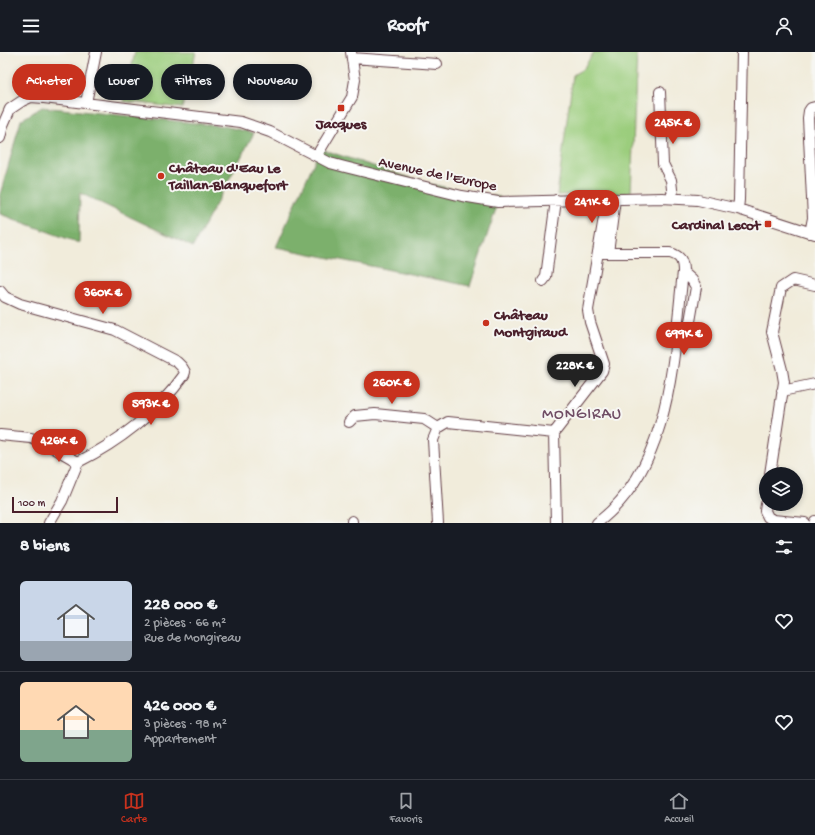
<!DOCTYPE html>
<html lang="fr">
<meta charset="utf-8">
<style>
:root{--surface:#171b24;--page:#242831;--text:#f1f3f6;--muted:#9ea1a6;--line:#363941;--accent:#c8321e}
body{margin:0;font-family:"Gochi Hand",sans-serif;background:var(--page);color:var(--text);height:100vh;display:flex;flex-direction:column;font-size:15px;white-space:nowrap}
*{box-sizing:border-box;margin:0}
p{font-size:13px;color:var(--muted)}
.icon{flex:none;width:22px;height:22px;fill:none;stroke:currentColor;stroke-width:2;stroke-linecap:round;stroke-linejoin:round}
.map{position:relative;height:471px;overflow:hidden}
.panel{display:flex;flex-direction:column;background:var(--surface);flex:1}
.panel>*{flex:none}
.top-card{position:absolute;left:12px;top:12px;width:400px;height:36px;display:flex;gap:8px}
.buttons{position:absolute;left:759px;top:415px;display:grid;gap:8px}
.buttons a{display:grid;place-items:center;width:44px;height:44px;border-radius:50%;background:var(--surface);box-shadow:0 2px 6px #0003;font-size:20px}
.scale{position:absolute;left:12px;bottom:10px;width:106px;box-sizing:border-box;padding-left:4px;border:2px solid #4a1f2b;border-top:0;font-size:11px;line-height:14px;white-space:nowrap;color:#4a1f2b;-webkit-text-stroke:3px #f6f6f2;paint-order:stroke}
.price{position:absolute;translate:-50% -34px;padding:0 9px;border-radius:14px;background:var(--accent);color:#fff;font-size:13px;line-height:26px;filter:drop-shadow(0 1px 2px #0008)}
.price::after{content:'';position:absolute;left:50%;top:24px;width:12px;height:9px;margin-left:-6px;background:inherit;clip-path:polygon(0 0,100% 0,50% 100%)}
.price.active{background:#222;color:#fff}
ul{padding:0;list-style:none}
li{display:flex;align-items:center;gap:12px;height:100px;padding:0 20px}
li+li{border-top:1px solid var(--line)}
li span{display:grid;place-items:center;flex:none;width:112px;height:80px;border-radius:6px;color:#555}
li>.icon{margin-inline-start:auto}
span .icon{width:48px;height:48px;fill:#fffc;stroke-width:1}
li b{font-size:17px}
h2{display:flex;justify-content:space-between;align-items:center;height:48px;padding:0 20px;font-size:17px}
.tag{padding:0 14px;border-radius:18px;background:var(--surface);box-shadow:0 2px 6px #0003;font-size:14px;line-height:36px}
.tag.active{background:var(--accent);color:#fff}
header{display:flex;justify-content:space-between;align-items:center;height:52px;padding:0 20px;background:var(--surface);font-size:18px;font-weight:800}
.tabs{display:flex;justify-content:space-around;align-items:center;height:56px;border-top:1px solid var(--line);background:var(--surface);font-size:11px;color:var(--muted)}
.tabs a{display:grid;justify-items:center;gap:2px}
.tabs .active{color:var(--accent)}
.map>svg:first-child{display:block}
.green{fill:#9bcd7d;stroke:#727654}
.forest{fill:#7cb06c;stroke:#63684c}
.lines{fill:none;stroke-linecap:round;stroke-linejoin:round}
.minor-casing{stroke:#633e45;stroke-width:12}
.minor{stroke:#fff;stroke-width:10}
.poi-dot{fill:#c8321e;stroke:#f6f6f2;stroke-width:1.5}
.labels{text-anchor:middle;stroke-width:4;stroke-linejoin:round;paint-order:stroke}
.poi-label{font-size:15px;font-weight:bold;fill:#4a1f2b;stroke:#f6f6f2;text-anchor:start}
.street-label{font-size:15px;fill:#4a1f2b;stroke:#f6f6f2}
.neighbourhood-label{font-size:16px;letter-spacing:1px;fill:#704d65;stroke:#f6f6f2}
</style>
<header><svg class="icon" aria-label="menu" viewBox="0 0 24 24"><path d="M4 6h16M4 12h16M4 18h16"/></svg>Roofr<svg class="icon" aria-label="person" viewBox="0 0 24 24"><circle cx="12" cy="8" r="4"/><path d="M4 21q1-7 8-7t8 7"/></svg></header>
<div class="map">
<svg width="815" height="471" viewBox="0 0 815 471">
<rect width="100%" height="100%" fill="#f6f6f2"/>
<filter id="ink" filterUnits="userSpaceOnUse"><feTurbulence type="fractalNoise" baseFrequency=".025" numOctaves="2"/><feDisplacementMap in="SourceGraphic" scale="8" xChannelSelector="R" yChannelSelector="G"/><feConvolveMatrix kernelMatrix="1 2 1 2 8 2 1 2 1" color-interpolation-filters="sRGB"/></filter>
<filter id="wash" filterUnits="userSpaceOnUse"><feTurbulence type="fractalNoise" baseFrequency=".012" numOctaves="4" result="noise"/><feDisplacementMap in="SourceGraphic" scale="16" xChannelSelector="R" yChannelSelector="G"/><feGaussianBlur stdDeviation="0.9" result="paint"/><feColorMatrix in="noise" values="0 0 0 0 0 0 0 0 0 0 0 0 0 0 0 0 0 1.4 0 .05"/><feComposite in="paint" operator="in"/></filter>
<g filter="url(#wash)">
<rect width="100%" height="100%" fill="#f1ecdb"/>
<!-- green -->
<path class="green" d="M135,0H196L182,56L124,49Z
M594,0H637L631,141L557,143L573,23L583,17Z"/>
<!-- forest -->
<path class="forest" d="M42,55L223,74L254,81L193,195L80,141L79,191L0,162V143L21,68Z
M320,97L426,131L474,142L500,145L470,234L276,195Z"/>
</g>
<g filter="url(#ink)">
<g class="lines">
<defs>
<path id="minor" d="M352,6L437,12
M660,40L663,112L671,128L673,146
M86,51L96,0
M0,86L3,73L10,57L22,49L31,45L44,46L241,70L270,80L330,111L345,115L462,144L498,150L662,146L698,148L738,157L815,182
M317,103L352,45L355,28L351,0
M738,157L739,148L742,0
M810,181L813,166L808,66L809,59L811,56L815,55
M608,201L615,147
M543,229L546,225L556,148
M0,239L5,245L20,252L115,278L177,310L182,315L185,320L184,323C159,359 117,391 78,410
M675,288L688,281L696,235L692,228L683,220
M782,339L815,332
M349,370L355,364L375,362L424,367L438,376
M0,383L31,386L52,395L78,410L62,449L49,471
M770,422L784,330L782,318L772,280L781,236L793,228L815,233
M766,452L765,459L768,465L773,468L805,471
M352,469V471
M438,471L433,388L438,376L448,370L554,381
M556,471L554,381L602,319L604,312L590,270L588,258L607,148
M597,471C672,414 673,306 683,220C683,209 681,204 670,201H598
M815,471V469"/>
</defs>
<!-- minor casing -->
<use href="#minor" class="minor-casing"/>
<!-- minor -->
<use href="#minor" class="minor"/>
</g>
</g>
<!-- markers -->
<g class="poi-dot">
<rect x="337" y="52" width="8" height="8" rx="2"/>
<circle cx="161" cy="124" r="4"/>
<rect x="764" y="168" width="8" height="8" rx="2"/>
<circle cx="486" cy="271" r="4"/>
</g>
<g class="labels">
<!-- poi labels -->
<g class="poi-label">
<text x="341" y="76" text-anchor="middle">Jacques</text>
<text x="169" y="120">Château d'Eau Le<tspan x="169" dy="17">Taillan-Blanquefort</tspan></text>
<text x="760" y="177" text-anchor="end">Cardinal Lecot</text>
<text x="494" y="267">Château<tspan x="494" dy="17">Montgiraud</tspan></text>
</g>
<!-- street labels -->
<g class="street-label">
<text transform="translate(438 121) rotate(12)" y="5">Avenue de l'Europe</text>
</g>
<!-- neighbourhood labels -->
<g class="neighbourhood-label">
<text x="582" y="366">MONGIRAU</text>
</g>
</g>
</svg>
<div class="buttons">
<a><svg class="icon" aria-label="layers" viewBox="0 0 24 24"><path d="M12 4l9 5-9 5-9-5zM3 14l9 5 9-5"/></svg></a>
</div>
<div class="scale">100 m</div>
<b class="price" style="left:673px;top:93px">245K €</b>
<b class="price" style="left:592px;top:172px">241K €</b>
<b class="price" style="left:103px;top:263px">360K €</b>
<b class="price" style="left:684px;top:304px">699K €</b>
<b class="price active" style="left:575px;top:336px">228K €</b>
<b class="price" style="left:392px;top:353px">260K €</b>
<b class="price" style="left:151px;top:374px">593K €</b>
<b class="price" style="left:59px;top:411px">426K €</b>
<div class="top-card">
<a class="tag active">Acheter</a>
<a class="tag">Louer</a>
<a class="tag">Filtres</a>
<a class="tag">Nouveau</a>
</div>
</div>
<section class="panel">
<h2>8 biens<svg class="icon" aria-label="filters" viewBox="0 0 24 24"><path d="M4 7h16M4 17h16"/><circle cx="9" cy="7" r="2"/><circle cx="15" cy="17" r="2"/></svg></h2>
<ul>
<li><span style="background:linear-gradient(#c9d6e8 75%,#9aa5b1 0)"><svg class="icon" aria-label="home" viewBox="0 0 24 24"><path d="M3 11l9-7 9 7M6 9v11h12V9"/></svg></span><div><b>228 000 €</b><p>2 pièces · 66 m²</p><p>Rue de Mongireau</p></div><svg class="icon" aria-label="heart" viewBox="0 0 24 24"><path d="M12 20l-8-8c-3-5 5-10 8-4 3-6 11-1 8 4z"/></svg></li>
<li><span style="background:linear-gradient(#ffd9b3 60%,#7fa58c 0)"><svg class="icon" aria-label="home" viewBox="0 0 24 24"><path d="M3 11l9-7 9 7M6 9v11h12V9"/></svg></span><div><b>426 000 €</b><p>3 pièces · 98 m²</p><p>Appartement</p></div><svg class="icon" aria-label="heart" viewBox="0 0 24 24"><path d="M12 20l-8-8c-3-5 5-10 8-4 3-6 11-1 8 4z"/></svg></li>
</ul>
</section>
<nav class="tabs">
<a class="active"><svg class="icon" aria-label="map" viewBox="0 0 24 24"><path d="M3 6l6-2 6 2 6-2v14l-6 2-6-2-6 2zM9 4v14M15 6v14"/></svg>Carte</a>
<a><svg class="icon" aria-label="saved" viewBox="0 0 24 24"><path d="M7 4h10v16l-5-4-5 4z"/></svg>Favoris</a>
<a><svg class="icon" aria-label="home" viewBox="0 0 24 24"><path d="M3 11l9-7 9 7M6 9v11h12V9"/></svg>Accueil</a>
</nav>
